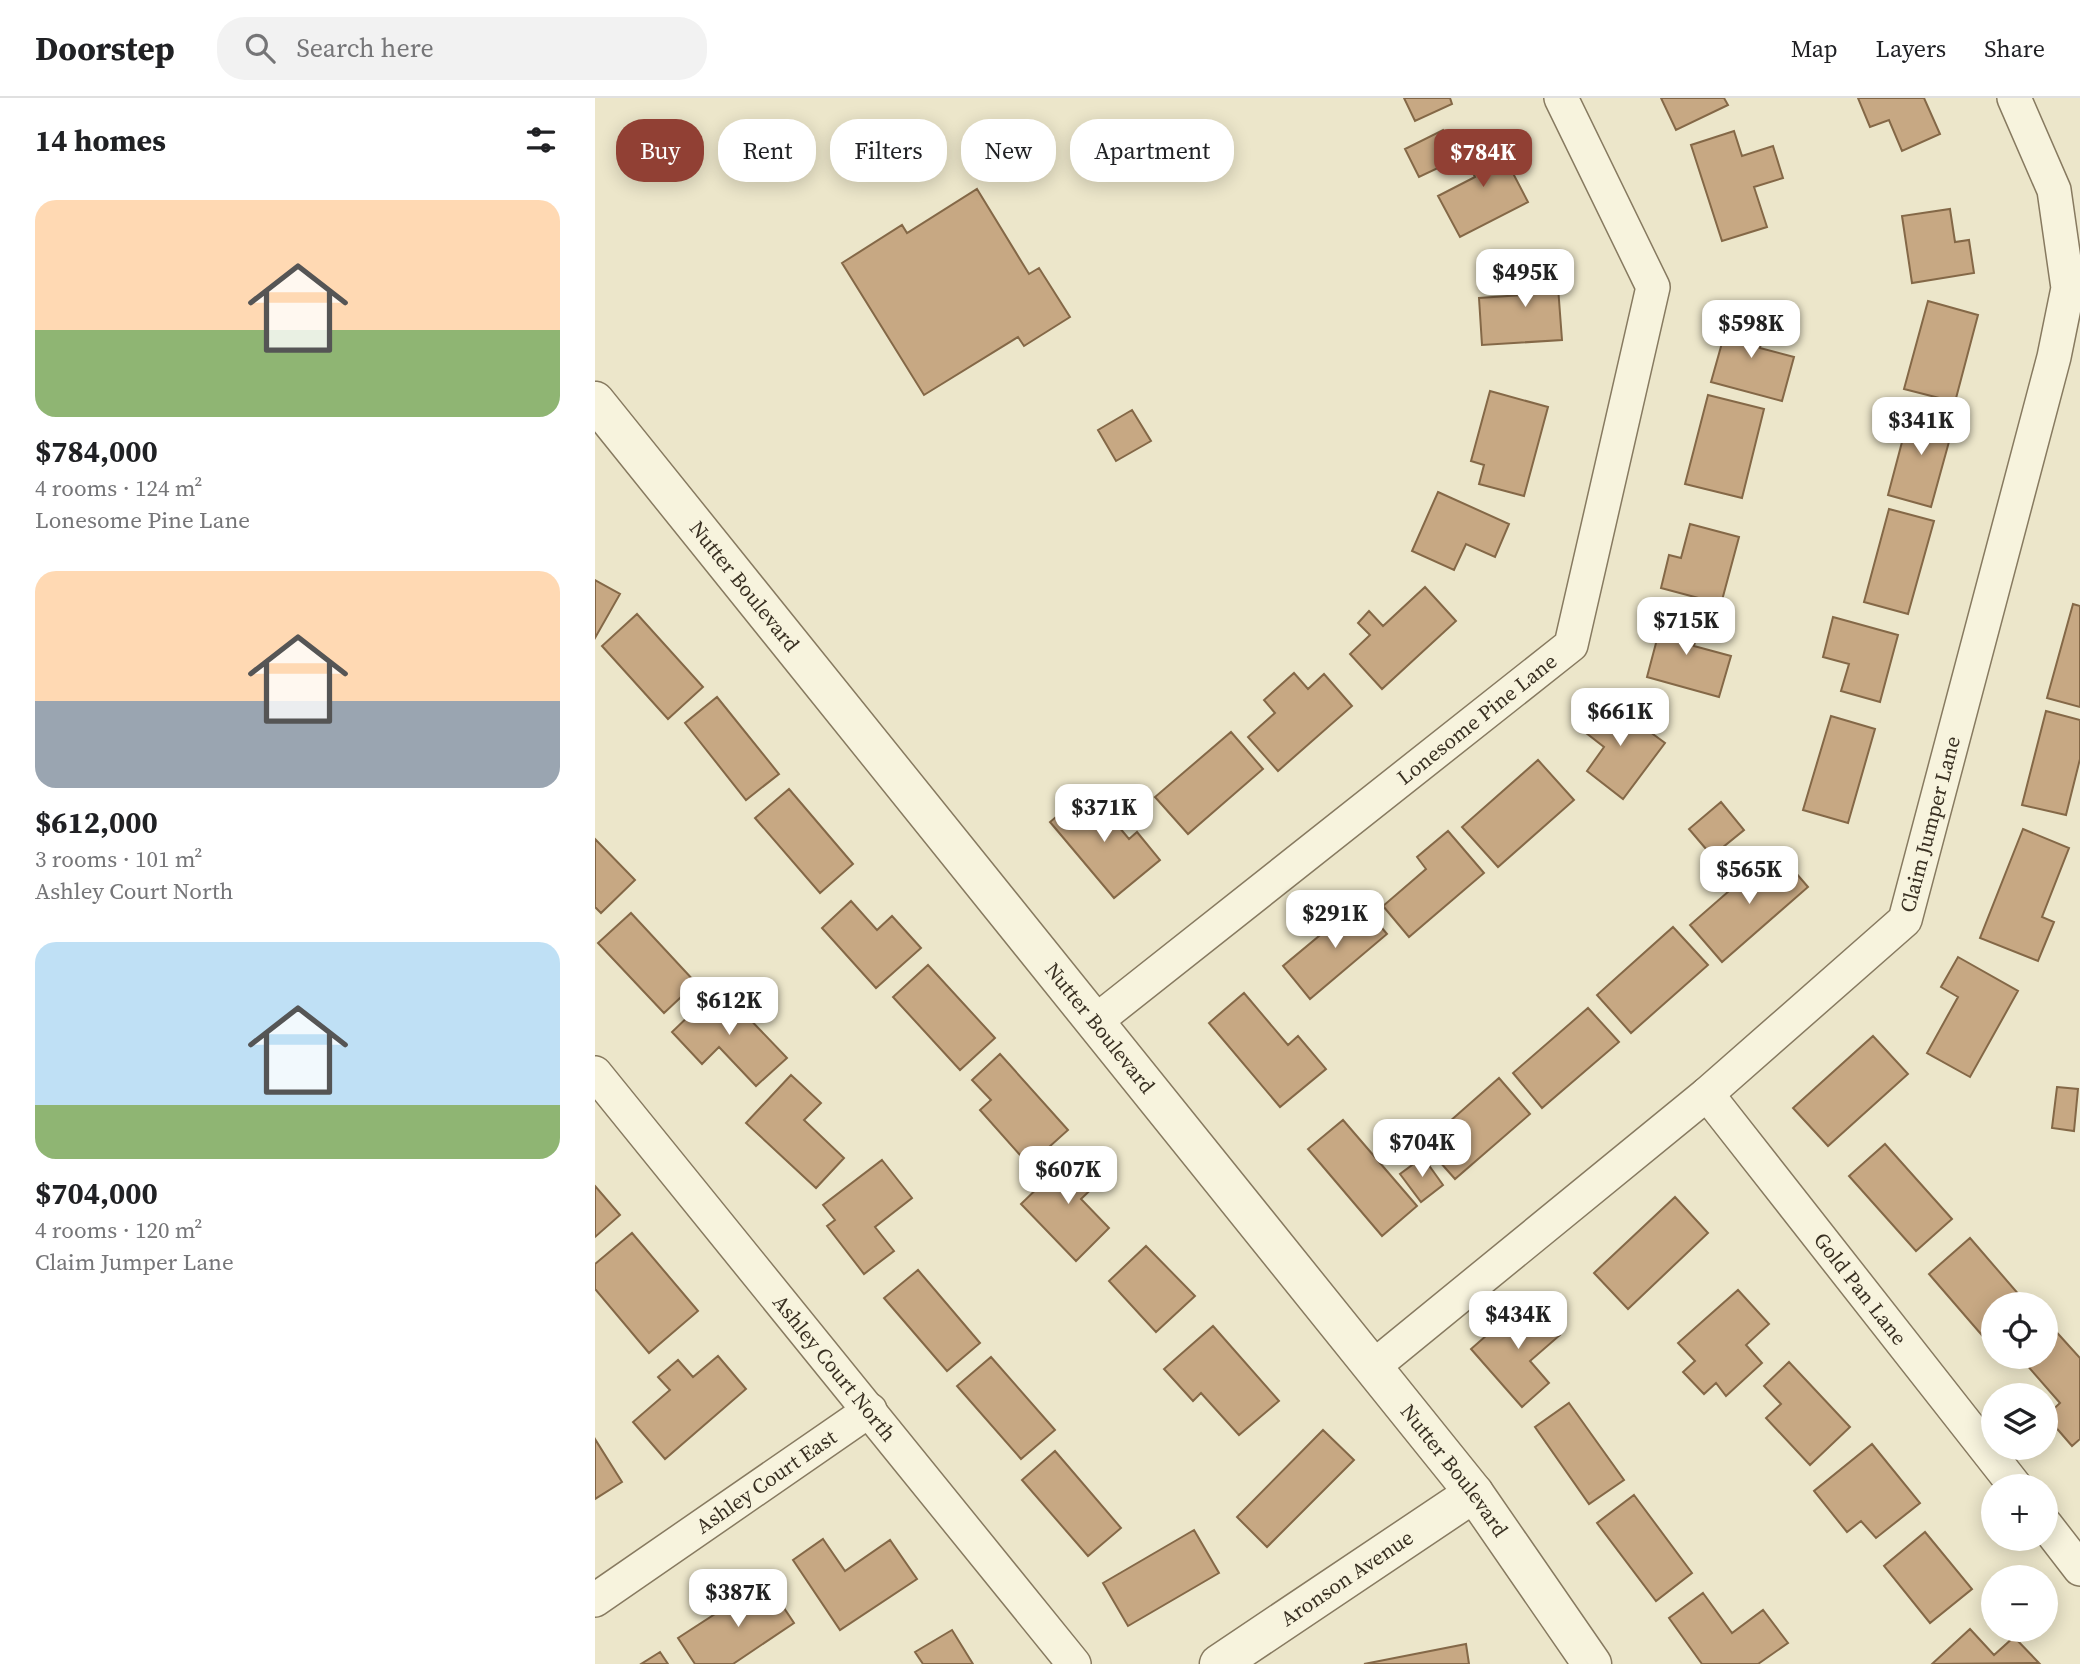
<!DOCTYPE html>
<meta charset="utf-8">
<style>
:root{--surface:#fff;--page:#f2f2f2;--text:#202124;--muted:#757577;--line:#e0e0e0;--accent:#914034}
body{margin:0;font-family:"Source Serif 4",serif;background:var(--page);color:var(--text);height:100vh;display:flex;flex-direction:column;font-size:26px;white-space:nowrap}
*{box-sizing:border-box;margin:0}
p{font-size:23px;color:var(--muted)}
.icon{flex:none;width:38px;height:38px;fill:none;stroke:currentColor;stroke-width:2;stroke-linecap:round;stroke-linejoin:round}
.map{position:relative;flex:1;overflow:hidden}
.drawer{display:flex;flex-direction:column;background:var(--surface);width:595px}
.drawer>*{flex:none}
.hud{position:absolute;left:21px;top:21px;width:665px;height:63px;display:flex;gap:14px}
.fabs{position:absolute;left:1386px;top:1194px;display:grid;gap:14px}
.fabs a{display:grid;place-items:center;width:77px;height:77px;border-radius:50%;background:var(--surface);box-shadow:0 4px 18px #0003;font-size:35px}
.price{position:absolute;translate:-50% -60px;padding:0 16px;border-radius:14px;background:#fff;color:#222;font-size:23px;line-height:46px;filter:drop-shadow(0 2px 4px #0008)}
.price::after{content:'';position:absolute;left:50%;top:42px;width:21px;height:16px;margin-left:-10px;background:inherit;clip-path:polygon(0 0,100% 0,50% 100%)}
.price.on{background:var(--accent);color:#fff}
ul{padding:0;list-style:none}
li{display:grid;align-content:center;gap:14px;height:371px;padding:0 35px}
li span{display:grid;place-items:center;height:217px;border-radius:21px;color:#555}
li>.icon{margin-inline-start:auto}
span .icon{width:126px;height:126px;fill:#fffc;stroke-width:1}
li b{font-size:30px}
h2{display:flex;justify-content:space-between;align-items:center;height:84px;padding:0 35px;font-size:30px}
.tag{padding:0 24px;border-radius:28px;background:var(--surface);box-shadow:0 4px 18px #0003;font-size:24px;line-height:63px}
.tag.on{background:var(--accent);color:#fff}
header{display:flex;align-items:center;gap:42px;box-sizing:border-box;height:98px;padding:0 35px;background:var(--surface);border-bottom:2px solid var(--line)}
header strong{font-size:33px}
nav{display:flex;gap:38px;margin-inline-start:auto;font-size:24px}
.search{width:490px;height:63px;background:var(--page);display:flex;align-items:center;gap:18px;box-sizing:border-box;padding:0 24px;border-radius:28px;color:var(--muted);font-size:26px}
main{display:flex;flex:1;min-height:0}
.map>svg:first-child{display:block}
.building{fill:#c7a883;stroke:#846847;stroke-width:2}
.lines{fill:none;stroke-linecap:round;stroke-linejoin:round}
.minor-casing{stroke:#877a60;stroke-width:36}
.tertiary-casing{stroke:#877a60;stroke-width:41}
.minor{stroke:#f7f3dd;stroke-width:33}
.tertiary{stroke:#f7f3dd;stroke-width:38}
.labels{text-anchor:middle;stroke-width:7;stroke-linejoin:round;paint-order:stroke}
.street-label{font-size:21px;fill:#393022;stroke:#f4f0d9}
</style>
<header>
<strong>Doorstep</strong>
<div class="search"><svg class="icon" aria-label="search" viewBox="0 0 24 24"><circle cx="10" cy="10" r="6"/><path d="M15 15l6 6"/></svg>Search here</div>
<nav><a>Map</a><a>Layers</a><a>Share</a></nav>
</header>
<main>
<section class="drawer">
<h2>14 homes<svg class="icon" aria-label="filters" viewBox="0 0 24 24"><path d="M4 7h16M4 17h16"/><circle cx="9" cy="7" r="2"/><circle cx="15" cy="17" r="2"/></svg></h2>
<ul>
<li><span style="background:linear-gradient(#ffd9b3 60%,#8fb573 0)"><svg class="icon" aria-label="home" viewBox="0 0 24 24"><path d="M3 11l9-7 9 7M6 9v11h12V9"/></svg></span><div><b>$784,000</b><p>4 rooms · 124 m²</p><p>Lonesome Pine Lane</p></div></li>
<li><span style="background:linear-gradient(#ffd9b3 60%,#9aa5b1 0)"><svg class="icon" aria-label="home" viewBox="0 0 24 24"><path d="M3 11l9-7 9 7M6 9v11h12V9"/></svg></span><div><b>$612,000</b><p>3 rooms · 101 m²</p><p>Ashley Court North</p></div></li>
<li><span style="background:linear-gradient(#bfe0f5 75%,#8fb573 0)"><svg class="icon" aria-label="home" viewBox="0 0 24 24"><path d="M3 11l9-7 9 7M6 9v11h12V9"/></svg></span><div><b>$704,000</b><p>4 rooms · 120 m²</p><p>Claim Jumper Lane</p></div></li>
</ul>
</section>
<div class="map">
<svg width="1485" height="1566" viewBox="0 0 1485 1566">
<rect width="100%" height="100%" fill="#ece6ca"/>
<!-- building -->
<path class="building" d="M809,0H855L857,6L820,23Z
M1066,0H1129L1133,7L1081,32Z
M1263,0H1329L1345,36L1307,53L1294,22L1275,29Z
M848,32L862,61L824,79L810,51Z
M1139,33L1147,58L1178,48L1188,80L1159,89L1172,129L1127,143L1096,47Z
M898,37L933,104L865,139L843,98L880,79L867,53Z
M382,91L434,176L444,170L475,219L429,248L423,239L329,297L247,165L307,127L312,135Z
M1355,111L1360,144L1374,142L1379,175L1317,185L1307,118Z
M961,162L967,242L887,247L884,200L927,197L925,164Z
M1333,203L1383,217L1360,304L1309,291Z
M1136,213L1172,223L1165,250L1199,259L1187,303L1116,284Z
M895,293L953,309L929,398L884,386L889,367L876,363Z
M1113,297L1169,311L1147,400L1090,386Z
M1316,310L1360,322L1336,409L1293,397Z
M537,312L556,343L521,363L503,332Z
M843,394L914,426L900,459L871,446L859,472L817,453Z
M1294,411L1339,423L1313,516L1269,504Z
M1095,426L1144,439L1126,506L1066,490L1074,457L1086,460Z
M0,482L25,496L0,540Z
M830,489L861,523L787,591L755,556L775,537L763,525L774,513L788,528Z
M1478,506L1485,508V609L1452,600Z
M1070,511L1106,521L1099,548L1136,558L1124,599L1052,579Z
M42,516L108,589L73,621L7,548Z
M1238,519L1303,537L1285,604L1246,593L1254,566L1228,559Z
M699,575L713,591L729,576L757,608L683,673L653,639L680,615L669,602Z
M122,599L184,676L151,702L90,625Z
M1009,600L1070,645L1028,701L992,673L1009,649L986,631Z
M1451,613L1485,622V661L1471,717L1427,707Z
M1236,618L1280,631L1253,725L1208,712Z
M636,634L668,671L593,736L560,699Z
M943,662L979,702L903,769L867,729Z
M194,691L258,766L225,795L160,720Z
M493,692L534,741L542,734L565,762L519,800L455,724Z
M1126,704L1149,732L1117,758L1094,731Z
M1428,731L1474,750L1447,819L1459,824L1443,863L1385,840Z
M853,733L889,775L814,839L788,808L831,771L822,759Z
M0,741L40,782L6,815L0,809Z
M1181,752L1213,789L1127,864L1095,827Z
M256,803L282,832L297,818L326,850L281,890L227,830Z
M765,804L792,836L715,901L688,868Z
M36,815L101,885L69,915L3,845Z
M1078,829L1113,867L1036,935L1002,897Z
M1363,859L1423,893L1375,979L1332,955L1363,899L1346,889Z
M333,867L400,940L365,972L298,899Z
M124,889L192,960L161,988L124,949L107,966L77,934Z
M649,895L693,947L703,938L731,971L685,1009L614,925Z
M993,910L1024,944L947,1010L918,975Z
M1278,938L1313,976L1233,1048L1198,1010Z
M405,956L473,1032L434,1067L385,1012L396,1002L377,982Z
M196,977L226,1005L209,1022L249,1060L221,1090L151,1025Z
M904,980L935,1016L860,1081L829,1046Z
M1462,989L1483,991L1479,1033L1457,1030Z
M748,1022L822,1108L787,1138L713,1051Z
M1290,1046L1357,1121L1321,1153L1254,1078Z
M482,1052L508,1080L486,1101L514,1130L481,1163L426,1106Z
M828,1059L848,1087L826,1104L805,1076Z
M287,1062L317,1100L280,1129L299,1153L269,1176L232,1128L240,1122L228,1107Z
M0,1088L25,1117L0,1139Z
M1080,1099L1113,1135L1033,1211L999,1175Z
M37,1135L103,1213L54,1255L0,1191V1166Z
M1375,1140L1432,1206H1398V1250L1334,1176Z
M551,1148L600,1198L561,1234L514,1183Z
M323,1172L385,1245L352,1273L289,1200Z
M1143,1192L1174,1226L1151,1247L1167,1265L1131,1298L1121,1285L1109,1296L1088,1274L1100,1263L1083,1245Z
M934,1200L965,1237L935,1263L954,1285L927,1309L876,1251Z
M618,1228L684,1303L644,1337L606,1295L598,1303L569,1271Z
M1456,1228L1485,1260V1341L1477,1348L1451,1318L1465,1305L1424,1258H1451V1232Z
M123,1258L151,1291L70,1361L38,1324L75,1292L63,1279L83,1262L98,1279Z
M396,1259L460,1332L426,1361L362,1288Z
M1194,1264L1255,1329L1215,1367L1171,1320L1186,1306L1169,1288Z
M974,1305L1029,1382L994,1406L940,1329Z
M728,1332L759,1362L672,1449L642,1419Z
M0,1341L27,1384L0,1401Z
M1277,1346L1325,1405L1281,1440L1266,1423L1252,1434L1219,1393Z
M460,1353L526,1430L493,1458L427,1382Z
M1039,1397L1097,1475L1061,1503L1002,1425Z
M599,1432L624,1475L533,1528L508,1485Z
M1330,1434L1377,1491L1335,1525L1289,1468Z
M228,1441L250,1473L295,1442L322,1481L245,1532L198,1462Z
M171,1483L199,1525L138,1566H100L83,1540Z
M1108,1495L1137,1535L1168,1512L1193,1545L1163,1566H1107L1074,1520Z
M1375,1531L1399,1557L1419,1539L1444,1565L1337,1566Z
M357,1532L378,1566H328L320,1554Z
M871,1546L874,1566H769Z
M65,1554L73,1566H46Z"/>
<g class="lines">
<defs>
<g id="minor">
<path id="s1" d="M501,923L976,547L1058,189L966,0"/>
<path id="s2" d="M0,975L479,1566"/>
<path id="s3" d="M1112,996L1420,1388"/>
<path id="s4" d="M778,1269L1112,996L1310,822L1459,259L1473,190L1459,92L1419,0"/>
<path d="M1451,1427L1485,1471"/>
<path id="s5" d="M0,1502L275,1312"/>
</g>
<g id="tertiary">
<path id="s6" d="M0,303L879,1395L997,1566"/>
<path id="s7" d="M624,1566L879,1395"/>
</g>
</defs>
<!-- minor casing -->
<use href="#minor" class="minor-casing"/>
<!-- tertiary casing -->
<use href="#tertiary" class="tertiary-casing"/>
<!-- minor -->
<use href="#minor" class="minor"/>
<!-- tertiary -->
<use href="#tertiary" class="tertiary"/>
</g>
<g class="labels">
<!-- street labels -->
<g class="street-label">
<text dy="7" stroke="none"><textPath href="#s6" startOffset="238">Nutter Boulevard</textPath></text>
<text dy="7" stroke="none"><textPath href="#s1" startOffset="486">Lonesome Pine Lane</textPath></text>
<text dy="7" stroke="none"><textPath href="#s4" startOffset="794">Claim Jumper Lane</textPath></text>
<text dy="7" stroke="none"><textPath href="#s6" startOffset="805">Nutter Boulevard</textPath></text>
<text dy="7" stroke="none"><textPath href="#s3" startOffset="248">Gold Pan Lane</textPath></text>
<text dy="7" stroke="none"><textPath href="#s2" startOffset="380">Ashley Court North</textPath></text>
<text dy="7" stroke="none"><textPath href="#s6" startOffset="1372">Nutter Boulevard</textPath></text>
<text dy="7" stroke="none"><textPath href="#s5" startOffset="208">Ashley Court East</textPath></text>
<text dy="7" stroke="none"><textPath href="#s7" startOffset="154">Aronson Avenue</textPath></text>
</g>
</g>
</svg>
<div class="fabs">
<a><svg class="icon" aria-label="locate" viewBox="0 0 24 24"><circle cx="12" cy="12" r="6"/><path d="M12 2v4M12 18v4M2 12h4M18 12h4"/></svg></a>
<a><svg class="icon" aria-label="layers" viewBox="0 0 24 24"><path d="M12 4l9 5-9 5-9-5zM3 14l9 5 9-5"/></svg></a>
<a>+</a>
<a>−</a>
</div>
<b class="price on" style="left:888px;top:91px">$784K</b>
<b class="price" style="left:930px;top:211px">$495K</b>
<b class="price" style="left:1156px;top:262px">$598K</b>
<b class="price" style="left:1326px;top:359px">$341K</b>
<b class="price" style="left:1091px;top:559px">$715K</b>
<b class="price" style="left:1025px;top:650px">$661K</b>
<b class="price" style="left:509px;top:746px">$371K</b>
<b class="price" style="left:1154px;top:808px">$565K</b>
<b class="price" style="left:740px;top:852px">$291K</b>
<b class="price" style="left:134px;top:939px">$612K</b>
<b class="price" style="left:827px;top:1081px">$704K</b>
<b class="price" style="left:473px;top:1108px">$607K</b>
<b class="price" style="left:923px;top:1253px">$434K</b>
<b class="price" style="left:143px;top:1531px">$387K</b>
<div class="hud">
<a class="tag on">Buy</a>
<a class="tag">Rent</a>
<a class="tag">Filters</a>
<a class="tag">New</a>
<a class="tag">Apartment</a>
</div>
</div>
</main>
